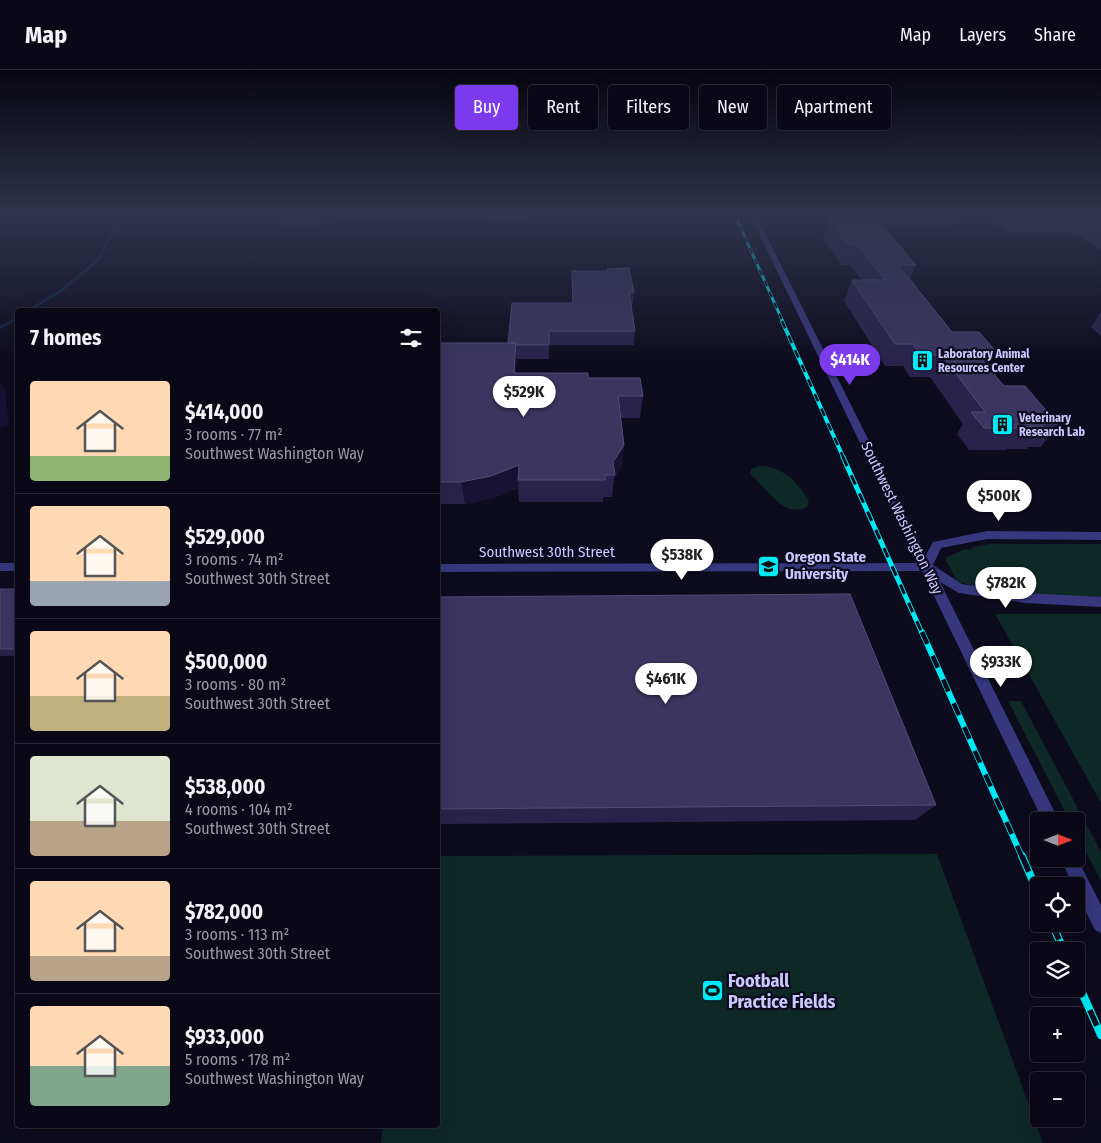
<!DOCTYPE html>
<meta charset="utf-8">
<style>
:root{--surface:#0a0816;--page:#181623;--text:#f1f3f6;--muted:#999aa1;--line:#2a2935;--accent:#7c3aed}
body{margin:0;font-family:"Fira Sans Condensed",sans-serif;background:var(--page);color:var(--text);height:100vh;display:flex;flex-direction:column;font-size:19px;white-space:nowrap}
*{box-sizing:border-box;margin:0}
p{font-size:16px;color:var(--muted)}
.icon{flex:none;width:28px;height:28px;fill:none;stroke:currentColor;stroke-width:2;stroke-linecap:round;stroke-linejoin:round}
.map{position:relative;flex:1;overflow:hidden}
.sheet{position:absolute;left:15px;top:238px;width:425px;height:820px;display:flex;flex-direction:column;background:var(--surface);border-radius:5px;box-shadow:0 5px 20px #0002,0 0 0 1px var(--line)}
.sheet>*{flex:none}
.banner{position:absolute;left:455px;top:15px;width:475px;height:45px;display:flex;gap:10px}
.needle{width:32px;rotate:90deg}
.controls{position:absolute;left:1030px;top:742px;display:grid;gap:10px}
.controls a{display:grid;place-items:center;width:55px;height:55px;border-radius:5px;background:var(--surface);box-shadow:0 5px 20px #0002,0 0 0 1px var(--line);font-size:25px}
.price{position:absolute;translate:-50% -42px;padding:0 11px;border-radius:18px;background:#fff;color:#222;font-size:16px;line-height:32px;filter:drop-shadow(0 1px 2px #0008)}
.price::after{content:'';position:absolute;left:50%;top:30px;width:15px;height:11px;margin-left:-8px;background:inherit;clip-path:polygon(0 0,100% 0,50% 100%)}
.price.on{background:var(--accent);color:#fff}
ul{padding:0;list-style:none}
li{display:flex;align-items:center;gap:15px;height:125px;padding:0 15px}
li+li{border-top:1px solid var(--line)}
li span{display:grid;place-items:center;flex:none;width:140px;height:100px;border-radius:5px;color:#555}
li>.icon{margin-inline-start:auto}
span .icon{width:60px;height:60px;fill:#fffc;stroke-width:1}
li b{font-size:21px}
h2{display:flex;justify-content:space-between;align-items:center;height:60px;padding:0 15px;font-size:21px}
.tag{padding:0 18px;border-radius:5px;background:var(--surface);box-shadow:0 5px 20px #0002,0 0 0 1px var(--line);font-size:18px;line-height:45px}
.tag.on{background:var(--accent);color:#fff}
header{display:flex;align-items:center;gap:30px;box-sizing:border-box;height:70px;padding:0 25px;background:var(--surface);border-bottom:1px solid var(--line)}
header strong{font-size:24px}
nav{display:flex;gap:28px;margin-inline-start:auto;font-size:18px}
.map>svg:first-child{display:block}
.green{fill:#0e2825}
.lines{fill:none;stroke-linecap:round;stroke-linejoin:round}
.stream{fill:#0b2342;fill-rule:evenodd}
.tertiary{fill:#36377d;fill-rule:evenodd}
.rail-far4-casing{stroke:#00e8f3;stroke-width:3}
.rail-far3-casing{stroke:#00e8f3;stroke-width:4}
.rail-far2-casing{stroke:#00e8f3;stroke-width:5}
.rail-far1-casing{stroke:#00e8f3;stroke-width:6}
.rail-casing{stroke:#00e8f3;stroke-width:8}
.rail-far4{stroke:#0d0b1e;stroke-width:2;stroke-dasharray:6;stroke-linecap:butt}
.rail-far3{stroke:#0d0b1e;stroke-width:2.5;stroke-dasharray:8;stroke-linecap:butt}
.rail-far2{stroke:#0d0b1e;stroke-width:3;stroke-dasharray:10;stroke-linecap:butt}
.rail-far1{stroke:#0d0b1e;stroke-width:4.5;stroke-dasharray:13;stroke-linecap:butt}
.rail{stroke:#0d0b1e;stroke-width:5.5;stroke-dasharray:17;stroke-linecap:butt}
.wall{fill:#29234c}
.shaded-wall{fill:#171232}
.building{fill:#3b3560;stroke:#514c79}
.labels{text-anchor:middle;stroke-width:4.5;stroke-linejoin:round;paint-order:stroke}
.far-poi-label{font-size:12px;font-weight:bold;fill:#cbc8ff;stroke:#0d0b1e;text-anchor:start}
.street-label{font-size:15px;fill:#cbc8ff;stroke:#0d0b1e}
.poi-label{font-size:15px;font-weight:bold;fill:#cbc8ff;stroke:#0d0b1e;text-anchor:start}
.near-poi-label{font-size:18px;font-weight:bold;fill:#cbc8ff;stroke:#0d0b1e;text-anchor:start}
</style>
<header>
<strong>Map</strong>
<nav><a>Map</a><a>Layers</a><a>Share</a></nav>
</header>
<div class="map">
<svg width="1101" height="1073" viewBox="0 0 1101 1073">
<rect width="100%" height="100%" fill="#0d0b1e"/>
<!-- green -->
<path class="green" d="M338,145H532L531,150L335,149Z
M864,145H879L881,147H890L893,150H948L946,147H953L952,145H961L963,148L957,153L945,155H866L869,150Z
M759,396C781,395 799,413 809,431L807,437C782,449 767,417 750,404L751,399Z
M989,474H1101V528C1053,528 1003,528 957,511L945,488L965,479L971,480L973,477Z
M995,544H1101V733L1003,558Z
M1008,631H1021L1101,782V811L1076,763V751H1070Z
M937,784L1043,1073H381L383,1055H438V786Z"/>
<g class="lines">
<!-- stream -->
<path class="stream" d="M120,145H124L99,191L63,221L32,240H27L61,219L97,189Z
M18,246V249L0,259V256Z"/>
<!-- tertiary -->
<path class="tertiary" d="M750,145H756L926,485L933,472L987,461L1101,462V470L987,469L941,478L933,495L962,514L1026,523L1101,527V537L1026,533L959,523L940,512L1059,751H1043L922,501L438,502V494L918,493Z
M0,493H18V501H0Z
M1076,786L1101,835V863L1095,860L1076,822V816H1073L1061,789H1076Z"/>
<defs>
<path id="rail-far4" d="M735,145L783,252"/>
<path id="rail-far3" d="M782,251L844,389"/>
<path id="rail-far2" d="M843,387L922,563"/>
<path id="rail-far1" d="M922,562L1022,787"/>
<path id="rail" d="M1022,786L1039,825
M1052,854L1064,881
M1076,909L1101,965"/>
</defs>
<!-- rail-far4 casing -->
<use href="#rail-far4" class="rail-far4-casing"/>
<!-- rail-far3 casing -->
<use href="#rail-far3" class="rail-far3-casing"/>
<!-- rail-far2 casing -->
<use href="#rail-far2" class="rail-far2-casing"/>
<!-- rail-far1 casing -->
<use href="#rail-far1" class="rail-far1-casing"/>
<!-- rail casing -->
<use href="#rail" class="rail-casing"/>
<!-- rail-far4 -->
<use href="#rail-far4" class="rail-far4"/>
<!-- rail-far3 -->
<use href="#rail-far3" class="rail-far3"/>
<!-- rail-far2 -->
<use href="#rail-far2" class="rail-far2"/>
<!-- rail-far1 -->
<use href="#rail-far1" class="rail-far1"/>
<!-- rail -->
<use href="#rail" class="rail"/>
</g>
<!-- wall -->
<path class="wall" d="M278,145H324L318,154L282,156Z
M988,145H1101V181L1081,166H1076L1072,162H1008Z
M829,149L916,195L910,209L952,262L994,279L985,293L1004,316L1058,354L1041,377H1028L1027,379H1007L1006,380H969L957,364L963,354L930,307H910L903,296H885L844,231L852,210H862L850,195H841L823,168Z
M607,199L634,222L632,235H631L635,261L634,275H549V289H516V303L588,308L643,326L640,348H621L624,375L621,397L614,409L612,427H603V432H519L518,418L494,428L465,434H438V273H508L572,233V201H607Z
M1101,242V266L1091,257Z
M0,519H18V586H0Z
M438,527L936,735L915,750L438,754Z"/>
<!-- shaded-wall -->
<path class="shaded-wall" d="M315,145H324L318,154Z
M516,273L517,294L515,325L514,303Z
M0,312L5,318L9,355L0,358Z
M624,375L621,397L614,409L615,405L613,392Z
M519,395L518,418L494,428L465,434L461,412Z"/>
<!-- building -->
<path class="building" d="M1017,145H1101V155L1092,148H1087L1083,145Z
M829,149H877L916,195H898L952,262H979L994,279H973L1004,316H1025L1058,354H1041L1044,357H1021L1022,358H984L971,342H985L942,285H921L913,274H895L852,210H885L858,175H848Z
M629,198L634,222H629L635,261H549V275H516V273H508L512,233H573L572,201H608L607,199Z
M438,273H516L514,303H588V308H640L643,326H618L624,375L613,392L615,405H605V410H518L519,395L491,406L461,412H438Z
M0,519H18V575L15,579H0Z
M850,524L936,735L438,739V527Z"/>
<!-- sky -->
<linearGradient id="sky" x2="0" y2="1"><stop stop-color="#070610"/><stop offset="0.49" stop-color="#2f344c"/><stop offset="1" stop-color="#2f344c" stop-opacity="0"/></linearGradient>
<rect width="1101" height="295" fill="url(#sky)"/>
<!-- icons -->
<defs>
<symbol id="building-square" viewBox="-11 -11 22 22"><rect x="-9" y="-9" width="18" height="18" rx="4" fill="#00e8f3" stroke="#0d0b1e"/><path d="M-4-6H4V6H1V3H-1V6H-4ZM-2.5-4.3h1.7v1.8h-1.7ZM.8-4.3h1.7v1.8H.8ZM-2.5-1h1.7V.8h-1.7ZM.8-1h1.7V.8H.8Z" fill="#111"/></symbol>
<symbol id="university-square" viewBox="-11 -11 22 22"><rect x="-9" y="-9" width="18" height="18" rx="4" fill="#00e8f3" stroke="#0d0b1e"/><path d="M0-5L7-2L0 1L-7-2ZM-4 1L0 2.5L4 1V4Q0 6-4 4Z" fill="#111"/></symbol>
<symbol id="stadium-square" viewBox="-11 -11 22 22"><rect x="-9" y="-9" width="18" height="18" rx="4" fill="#00e8f3" stroke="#0d0b1e"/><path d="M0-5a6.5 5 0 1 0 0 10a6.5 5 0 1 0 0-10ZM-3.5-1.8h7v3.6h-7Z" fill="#111"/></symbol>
</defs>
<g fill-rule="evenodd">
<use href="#building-square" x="910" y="278" width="25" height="25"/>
<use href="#building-square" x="990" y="342" width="25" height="25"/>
<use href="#university-square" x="756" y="484" width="25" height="25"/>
<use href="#stadium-square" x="700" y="908" width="25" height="25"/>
</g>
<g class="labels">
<!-- far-poi labels -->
<g class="far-poi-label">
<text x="938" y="288">Laboratory Animal<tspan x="938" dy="14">Resources Center</tspan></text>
<text x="1019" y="352">Veterinary<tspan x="1019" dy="14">Research Lab</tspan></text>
</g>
<!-- street labels -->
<g class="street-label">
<text transform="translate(902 448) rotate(64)" y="5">Southwest Washington Way</text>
<text x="547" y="487">Southwest 30th Street</text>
</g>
<!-- poi labels -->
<g class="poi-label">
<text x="785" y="492">Oregon State<tspan x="785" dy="17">University</tspan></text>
</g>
<!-- near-poi labels -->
<g class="near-poi-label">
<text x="728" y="917">Football<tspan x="728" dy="21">Practice Fields</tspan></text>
</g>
</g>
</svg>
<div class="controls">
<a><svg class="needle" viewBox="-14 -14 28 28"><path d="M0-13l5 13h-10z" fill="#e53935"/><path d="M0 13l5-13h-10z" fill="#999aa1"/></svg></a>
<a><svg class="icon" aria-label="locate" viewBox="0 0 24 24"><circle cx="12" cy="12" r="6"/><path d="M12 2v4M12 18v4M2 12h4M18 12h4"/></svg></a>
<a><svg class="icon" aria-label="layers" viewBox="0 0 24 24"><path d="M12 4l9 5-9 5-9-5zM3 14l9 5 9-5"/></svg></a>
<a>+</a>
<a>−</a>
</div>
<b class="price on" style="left:850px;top:316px">$414K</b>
<b class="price" style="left:524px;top:348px">$529K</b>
<b class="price" style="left:999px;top:452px">$500K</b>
<b class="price" style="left:682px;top:511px">$538K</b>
<b class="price" style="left:1006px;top:539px">$782K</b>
<b class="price" style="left:1001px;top:618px">$933K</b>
<b class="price" style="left:666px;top:635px">$461K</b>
<div class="banner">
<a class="tag on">Buy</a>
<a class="tag">Rent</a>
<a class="tag">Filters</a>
<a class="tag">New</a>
<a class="tag">Apartment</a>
</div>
<section class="sheet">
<h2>7 homes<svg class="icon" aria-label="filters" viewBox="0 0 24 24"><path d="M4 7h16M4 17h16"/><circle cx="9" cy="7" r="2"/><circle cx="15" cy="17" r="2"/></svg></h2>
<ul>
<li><span style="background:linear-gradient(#ffd9b3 75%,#8fb573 0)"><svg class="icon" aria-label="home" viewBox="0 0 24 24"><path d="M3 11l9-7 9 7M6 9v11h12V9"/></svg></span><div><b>$414,000</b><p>3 rooms · 77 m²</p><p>Southwest Washington Way</p></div></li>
<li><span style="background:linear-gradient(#ffd9b3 75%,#9aa5b1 0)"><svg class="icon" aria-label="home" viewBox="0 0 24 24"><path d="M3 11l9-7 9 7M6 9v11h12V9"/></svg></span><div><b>$529,000</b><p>3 rooms · 74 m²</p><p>Southwest 30th Street</p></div></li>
<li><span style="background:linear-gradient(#ffd9b3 65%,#c2b280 0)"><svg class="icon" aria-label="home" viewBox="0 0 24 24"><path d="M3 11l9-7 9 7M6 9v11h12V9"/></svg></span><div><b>$500,000</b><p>3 rooms · 80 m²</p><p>Southwest 30th Street</p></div></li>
<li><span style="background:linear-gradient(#dfe7d0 65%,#b9a48a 0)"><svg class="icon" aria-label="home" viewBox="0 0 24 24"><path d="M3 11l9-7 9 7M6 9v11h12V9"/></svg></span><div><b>$538,000</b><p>4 rooms · 104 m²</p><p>Southwest 30th Street</p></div></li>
<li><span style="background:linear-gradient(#ffd9b3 75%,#b9a48a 0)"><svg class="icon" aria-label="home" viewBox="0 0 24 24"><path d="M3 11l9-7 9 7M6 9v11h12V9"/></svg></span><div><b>$782,000</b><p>3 rooms · 113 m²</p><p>Southwest 30th Street</p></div></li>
<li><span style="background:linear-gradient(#ffd9b3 60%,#7fa58c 0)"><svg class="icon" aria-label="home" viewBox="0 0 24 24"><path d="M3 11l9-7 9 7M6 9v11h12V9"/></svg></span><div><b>$933,000</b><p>5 rooms · 178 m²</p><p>Southwest Washington Way</p></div></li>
</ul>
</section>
</div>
